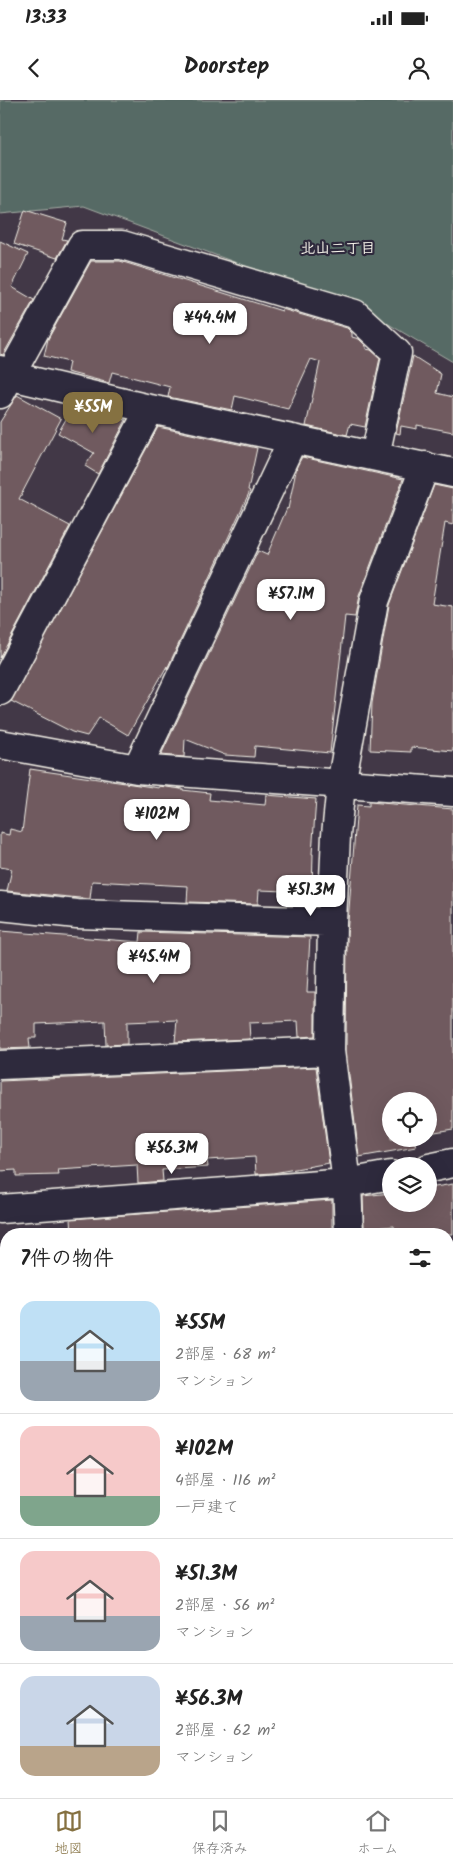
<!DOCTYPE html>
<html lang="ja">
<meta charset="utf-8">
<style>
:root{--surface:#fff;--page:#f6f6f6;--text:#222;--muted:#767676;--line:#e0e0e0;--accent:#857141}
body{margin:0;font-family:Kalam,"Klee One",sans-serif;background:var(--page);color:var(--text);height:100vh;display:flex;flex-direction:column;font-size:19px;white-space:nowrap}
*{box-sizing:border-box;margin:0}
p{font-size:16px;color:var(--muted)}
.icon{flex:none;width:28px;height:28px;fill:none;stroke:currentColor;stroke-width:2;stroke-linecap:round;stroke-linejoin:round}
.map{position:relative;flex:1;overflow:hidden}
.side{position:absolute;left:0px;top:1128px;width:454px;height:571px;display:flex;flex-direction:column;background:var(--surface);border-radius:20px 20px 0 0;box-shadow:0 5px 20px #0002}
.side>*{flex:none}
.fabs{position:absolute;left:382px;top:992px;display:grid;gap:10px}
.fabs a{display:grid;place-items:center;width:55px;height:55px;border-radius:50%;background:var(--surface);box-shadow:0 5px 20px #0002;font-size:25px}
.price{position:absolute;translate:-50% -42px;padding:0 11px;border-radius:10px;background:#fff;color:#222;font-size:16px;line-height:32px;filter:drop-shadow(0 1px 2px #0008)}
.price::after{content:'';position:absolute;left:50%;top:30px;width:15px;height:11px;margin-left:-8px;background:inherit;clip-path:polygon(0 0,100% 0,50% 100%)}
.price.active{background:var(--accent);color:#fff}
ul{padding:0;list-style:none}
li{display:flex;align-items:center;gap:15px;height:125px;padding:0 20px}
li+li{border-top:1px solid var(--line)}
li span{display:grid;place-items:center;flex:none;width:140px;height:100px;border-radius:15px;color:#555}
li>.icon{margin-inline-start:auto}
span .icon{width:60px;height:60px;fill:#fffc;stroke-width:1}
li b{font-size:21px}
h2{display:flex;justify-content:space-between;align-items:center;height:60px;padding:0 20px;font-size:21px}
.status{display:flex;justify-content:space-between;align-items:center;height:35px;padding:0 25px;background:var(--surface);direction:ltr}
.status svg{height:14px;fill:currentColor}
header{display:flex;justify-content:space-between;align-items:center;height:65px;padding:0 20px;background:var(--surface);font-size:22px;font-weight:700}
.tabs{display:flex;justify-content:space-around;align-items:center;height:70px;border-top:1px solid var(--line);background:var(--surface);font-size:14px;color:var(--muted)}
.tabs a{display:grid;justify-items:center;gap:2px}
.tabs .active{color:var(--accent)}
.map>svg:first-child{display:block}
.green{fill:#576b65;stroke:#a6aea6}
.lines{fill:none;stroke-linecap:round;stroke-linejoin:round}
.river{stroke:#4e6079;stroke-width:48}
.building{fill:#6f5a5e;stroke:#f4f1e8}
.street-casing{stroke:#f4f1e8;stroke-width:31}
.secondary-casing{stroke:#f4f1e8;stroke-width:31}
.street{stroke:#2f2a3d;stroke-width:28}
.secondary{stroke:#2f2a3d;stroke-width:28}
.labels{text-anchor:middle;stroke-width:4.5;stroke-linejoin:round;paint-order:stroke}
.neighbourhood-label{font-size:15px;font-weight:bold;fill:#f4f1e8;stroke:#2f2a3d}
</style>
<div class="status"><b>13:33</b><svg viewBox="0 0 49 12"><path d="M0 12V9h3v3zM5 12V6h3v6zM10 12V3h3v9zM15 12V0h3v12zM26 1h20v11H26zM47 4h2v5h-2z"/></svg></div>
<header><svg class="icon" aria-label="back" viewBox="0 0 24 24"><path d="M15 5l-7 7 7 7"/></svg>Doorstep<svg class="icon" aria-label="person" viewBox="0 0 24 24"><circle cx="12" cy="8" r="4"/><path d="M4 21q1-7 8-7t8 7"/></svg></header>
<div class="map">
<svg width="453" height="1698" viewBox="0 0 453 1698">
<rect width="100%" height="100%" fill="#423847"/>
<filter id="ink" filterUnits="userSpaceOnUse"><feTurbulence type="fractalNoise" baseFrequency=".02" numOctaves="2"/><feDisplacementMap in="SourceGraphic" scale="10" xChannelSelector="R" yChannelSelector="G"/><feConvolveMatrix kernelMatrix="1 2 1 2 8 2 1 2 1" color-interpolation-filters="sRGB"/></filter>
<g filter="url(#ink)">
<!-- green -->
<path class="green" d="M0,0H453V262L368,212L84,106L0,114Z"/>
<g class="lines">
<!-- river -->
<path class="river" d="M448,1243L453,1242
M0,1287H6"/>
</g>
<!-- building -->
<path class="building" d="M25,110L67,123L62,139L67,140L57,158L14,144Z
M0,141L28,154L12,187L34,200L3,255L0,254Z
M91,161H120L282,211V209L347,228L352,233V237L359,239L366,246V249L371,250L380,258L365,327L350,324L347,335L306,326L320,262L311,259L288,309L235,296L232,310L168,297L170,287L112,272L109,283L67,272L69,262L44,256L48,239Z
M413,256L441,274L437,293L453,297V332L417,325V329L401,326L400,334L396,333Z
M17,295L61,319L19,399L70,426L0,558V322Z
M73,307L126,320L98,374L85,366L94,353L58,333Z
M158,327L257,348L248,390L250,391L167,569V566L128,635L99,618L87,636L72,632L11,601Z
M302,357L403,379L359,496L355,517L345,516L330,653L255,646L254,657L225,655L185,639L184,657L161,655L258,451L267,455L287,408L288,409L297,366Z
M434,385L453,389V425L445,423L432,504L453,507V651L411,647V652L370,650L372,603L389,505Z
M30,669L159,688V686L181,689L178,688H182V690L210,693L209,700L265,705L266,695L316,699L312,754H313L312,792L259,790L258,804L187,802L188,786L92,781L90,799L7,791L12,769L0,767V733L9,735L10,729L22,732Z
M369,702L453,709V1029L429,1033V1001H391V1039H414L416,1047L359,1057L346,950L347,835L357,705L369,706Z
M0,831L140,842L141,832L310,837L307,892H315V936L299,937L298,921L249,923L250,939L175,942L177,920L127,922V944L106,945L105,921L36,924V938H29L30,948L0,949Z
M316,967L329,1063L273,1073L256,1074L255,1057L207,1060L208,1067L162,1070L163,1081L138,1083L137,1065L58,1070L59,1075L16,1076V1070L0,1071V981Z
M453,1084V1134H395L394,1126L364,1129L363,1096L391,1093V1104H429V1088Z
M332,1100V1134H72L71,1119Z"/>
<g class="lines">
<defs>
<path id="street" d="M0,270L11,276L150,309L453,373
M0,294L82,145H122L355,214L397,253L375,356
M0,591L150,309
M0,644L137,669L453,692
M137,669L293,339
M0,806L77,814L332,822
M0,965L330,951
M429,1068L453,1063
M0,1109L347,1083L391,1075
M349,1134L347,1083L330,951L332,822L336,735L341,685L374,501L425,366
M448,1196L453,1195
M0,1243H6
M448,1274H453
M0,1328H6
M0,1355H6"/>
<path id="secondary" d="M448,1595H453
M0,1617H6"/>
</defs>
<!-- street casing -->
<use href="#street" class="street-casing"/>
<!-- secondary casing -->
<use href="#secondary" class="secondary-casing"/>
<!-- street -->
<use href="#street" class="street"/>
<!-- secondary -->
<use href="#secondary" class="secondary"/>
</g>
</g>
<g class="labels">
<!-- neighbourhood labels -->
<g class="neighbourhood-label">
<text x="338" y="153">北山二丁目</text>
</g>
</g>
</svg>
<div class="fabs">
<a><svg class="icon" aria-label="locate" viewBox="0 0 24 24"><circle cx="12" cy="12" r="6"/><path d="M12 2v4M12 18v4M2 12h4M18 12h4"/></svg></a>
<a><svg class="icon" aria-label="layers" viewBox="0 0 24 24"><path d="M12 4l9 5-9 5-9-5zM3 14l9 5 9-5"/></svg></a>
</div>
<b class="price" style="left:210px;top:245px">¥44.4M</b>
<b class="price active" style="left:93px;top:334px">¥55M</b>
<b class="price" style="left:291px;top:521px">¥57.1M</b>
<b class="price" style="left:157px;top:741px">¥102M</b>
<b class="price" style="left:311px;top:817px">¥51.3M</b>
<b class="price" style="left:154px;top:884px">¥45.4M</b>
<b class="price" style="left:172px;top:1075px">¥56.3M</b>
<section class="side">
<h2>7件の物件<svg class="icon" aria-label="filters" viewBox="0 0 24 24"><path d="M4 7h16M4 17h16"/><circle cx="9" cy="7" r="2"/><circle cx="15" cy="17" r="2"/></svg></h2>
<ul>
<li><span style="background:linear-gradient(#bfe0f5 60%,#9aa5b1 0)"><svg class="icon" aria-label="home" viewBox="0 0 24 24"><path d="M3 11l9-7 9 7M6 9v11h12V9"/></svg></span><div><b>¥55M</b><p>2部屋 · 68 m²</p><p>マンション</p></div></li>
<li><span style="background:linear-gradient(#f6c9c9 70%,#7fa58c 0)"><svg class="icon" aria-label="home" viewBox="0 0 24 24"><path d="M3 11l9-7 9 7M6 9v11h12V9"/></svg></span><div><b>¥102M</b><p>4部屋 · 116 m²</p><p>一戸建て</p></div></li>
<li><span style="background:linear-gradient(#f6c9c9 65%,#9aa5b1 0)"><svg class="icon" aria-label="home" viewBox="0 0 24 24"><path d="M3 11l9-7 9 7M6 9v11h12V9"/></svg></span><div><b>¥51.3M</b><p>2部屋 · 56 m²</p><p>マンション</p></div></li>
<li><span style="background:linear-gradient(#c9d6e8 70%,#b9a48a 0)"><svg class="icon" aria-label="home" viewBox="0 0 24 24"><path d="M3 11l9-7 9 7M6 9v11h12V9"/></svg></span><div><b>¥56.3M</b><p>2部屋 · 62 m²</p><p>マンション</p></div></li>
</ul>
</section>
</div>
<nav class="tabs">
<a class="active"><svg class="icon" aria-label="map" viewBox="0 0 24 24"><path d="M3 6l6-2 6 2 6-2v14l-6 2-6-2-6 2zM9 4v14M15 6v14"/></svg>地図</a>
<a><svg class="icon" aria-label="saved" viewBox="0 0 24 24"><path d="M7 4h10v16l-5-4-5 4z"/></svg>保存済み</a>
<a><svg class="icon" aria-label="home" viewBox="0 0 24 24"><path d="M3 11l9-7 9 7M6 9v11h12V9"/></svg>ホーム</a>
</nav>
